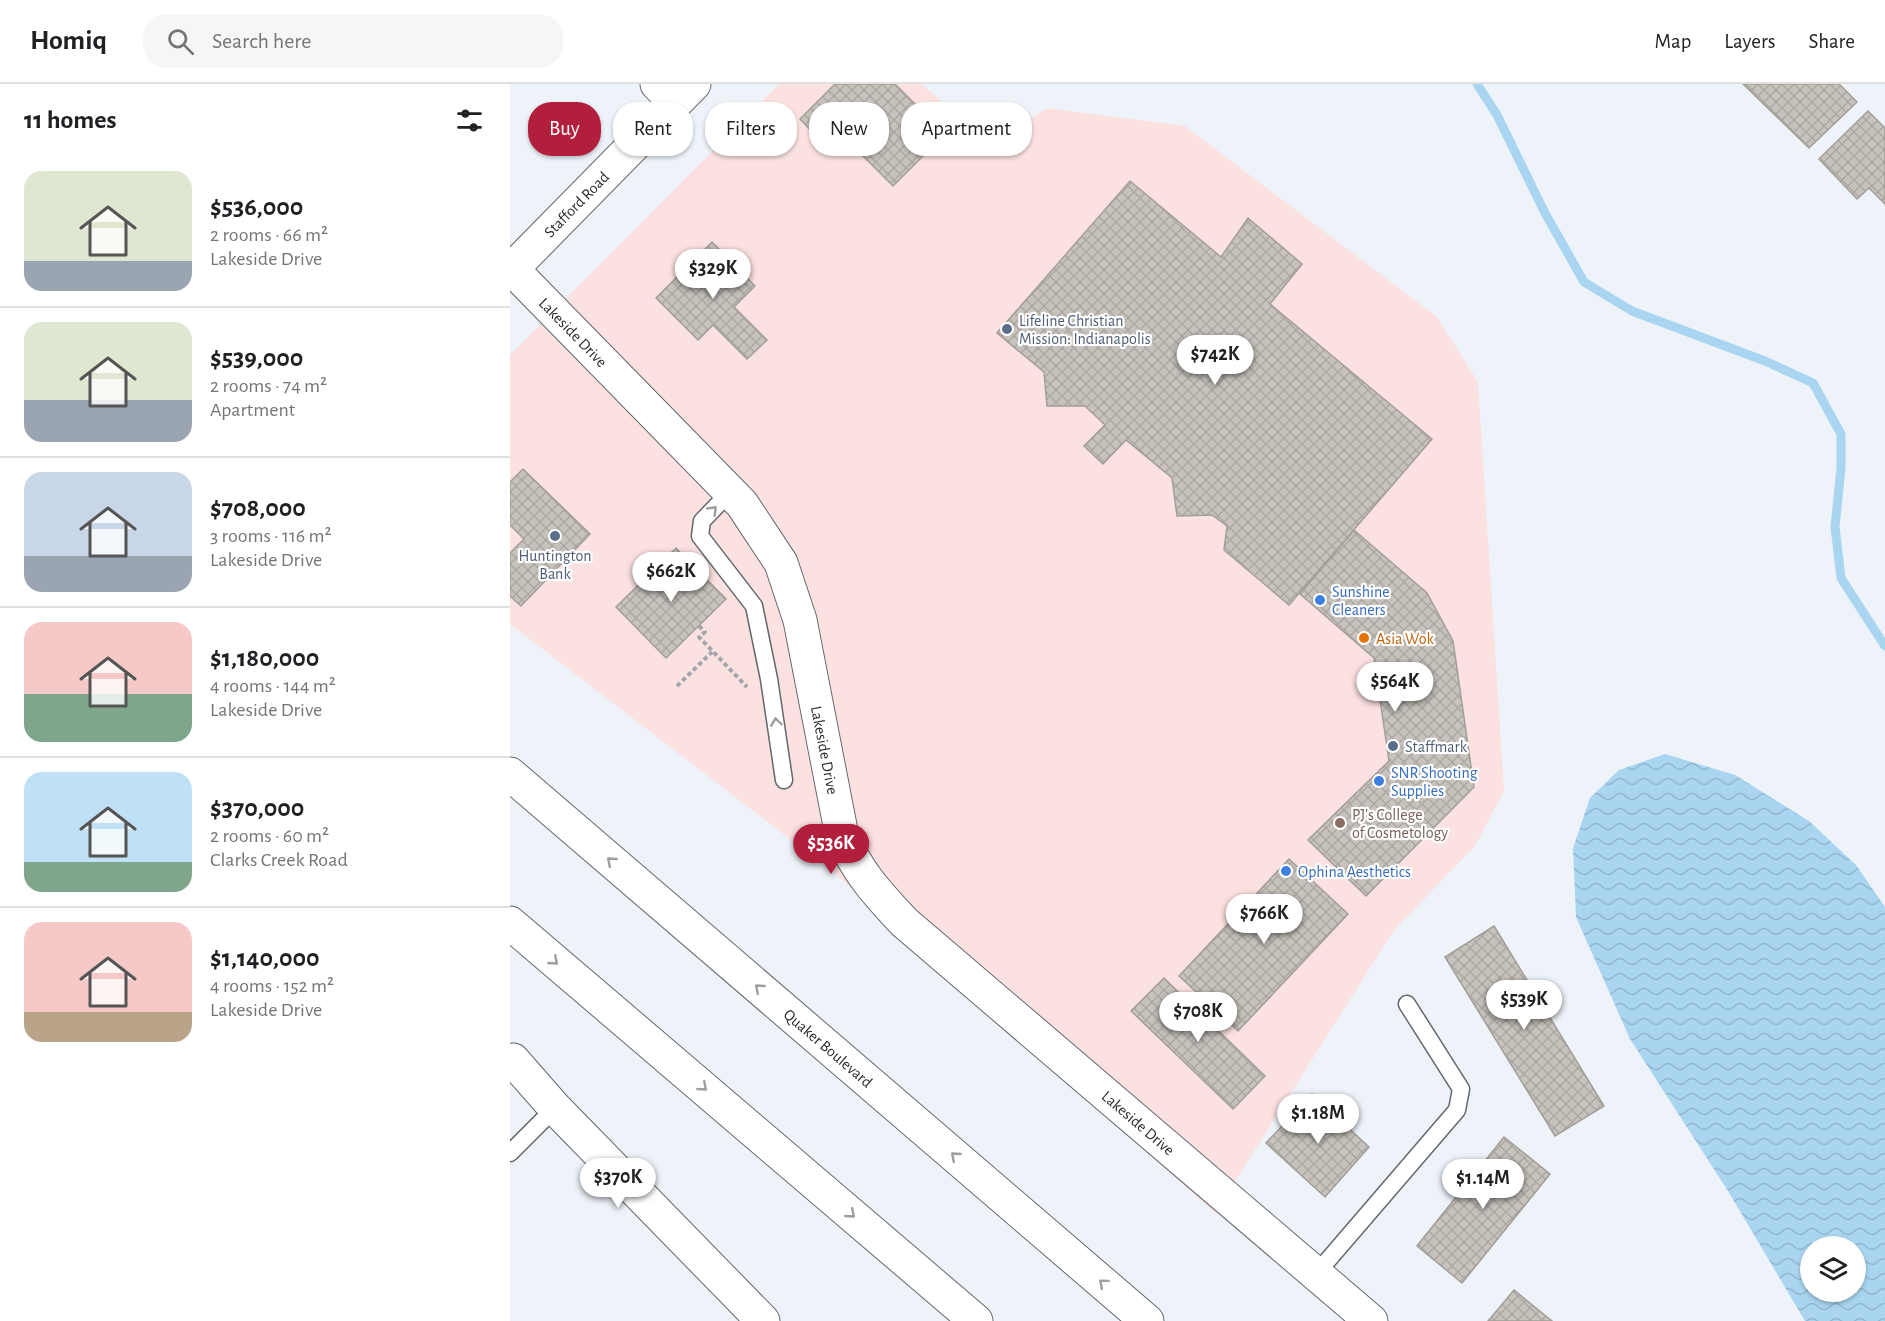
<!DOCTYPE html>
<meta charset="utf-8">
<style>
:root{--surface:#fff;--page:#f6f6f6;--text:#202124;--muted:#757577;--line:#e0e0e0;--accent:#b21f3c}
body{margin:0;font-family:"Alegreya Sans",sans-serif;background:var(--page);color:var(--text);height:100vh;display:flex;flex-direction:column;font-size:22px;white-space:nowrap}
*{box-sizing:border-box;margin:0}
p{font-size:20px;color:var(--muted)}
.icon{flex:none;width:33px;height:33px;fill:none;stroke:currentColor;stroke-width:2;stroke-linecap:round;stroke-linejoin:round}
.map{position:relative;flex:1;overflow:hidden}
.details{display:flex;flex-direction:column;background:var(--surface);width:510px}
.details>*{flex:none}
.top-card{position:absolute;left:18px;top:18px;width:570px;height:54px;display:flex;gap:12px}
.fabs{position:absolute;left:1290px;top:1152px;display:grid;gap:12px}
.fabs a{display:grid;place-items:center;width:66px;height:66px;border-radius:50%;background:var(--surface);box-shadow:0 2px 4px #0004;font-size:30px}
.price{position:absolute;translate:-50% -51px;padding:0 14px;border-radius:21px;background:#fff;color:#222;font-size:20px;line-height:39px;filter:drop-shadow(0 2px 3px #0008)}
.price::after{content:'';position:absolute;left:50%;top:36px;width:18px;height:14px;margin-left:-9px;background:inherit;clip-path:polygon(0 0,100% 0,50% 100%)}
.price.active{background:var(--accent);color:#fff}
ul{padding:0;list-style:none}
li{display:flex;align-items:center;gap:18px;height:150px;padding:0 24px}
li+li{border-top:2px solid var(--line)}
li span{display:grid;place-items:center;flex:none;width:168px;height:120px;border-radius:18px;color:#555}
li>.icon{margin-inline-start:auto}
span .icon{width:72px;height:72px;fill:#fffc;stroke-width:1}
li b{font-size:26px}
h2{display:flex;justify-content:space-between;align-items:center;height:72px;padding:0 24px;font-size:26px}
.tag{padding:0 21px;border-radius:24px;background:var(--surface);box-shadow:0 2px 4px #0004;font-size:21px;line-height:54px}
.tag.active{background:var(--accent);color:#fff}
header{display:flex;align-items:center;gap:36px;box-sizing:border-box;height:84px;padding:0 30px;background:var(--surface);border-bottom:2px solid var(--line)}
header strong{font-size:28px}
nav{display:flex;gap:33px;margin-inline-start:auto;font-size:21px}
.search{width:420px;height:54px;background:var(--page);display:flex;align-items:center;gap:15px;box-sizing:border-box;padding:0 21px;border-radius:24px;color:var(--muted);font-size:22px}
main{display:flex;flex:1;min-height:0}
.map>svg:first-child{display:block}
.commercial{fill:#fce1e1}
.water{fill:url(#water-waves);fill-rule:evenodd}
.lines{fill:none;stroke-linecap:round;stroke-linejoin:round}
.stream{stroke:#a9d5f0;stroke-width:9}
.building{fill:url(#building-cross-hatch);stroke:#a29e98;stroke-width:1.5}
.lane-casing{stroke:#63686d;stroke-width:19}
.street-casing{stroke:#63686d;stroke-width:35}
.secondary-casing{stroke:#63686d;stroke-width:35}
.primary-casing{stroke:#63686d;stroke-width:35}
.path{stroke:#a3a7ac;stroke-width:4;stroke-dasharray:4.5 3;stroke-linecap:butt}
.lane{stroke:#fff;stroke-width:16}
.street{stroke:#fff;stroke-width:33}
.secondary{stroke:#fff;stroke-width:33}
.primary{stroke:#fff;stroke-width:33}
.oneway{stroke:#9d9ea0}
.service-dot{fill:#5c6f8a;stroke:#fff;stroke-width:2}
.shop-dot{fill:#3f7fe0;stroke:#fff;stroke-width:2}
.food-dot{fill:#e8710a;stroke:#fff;stroke-width:2}
.education-dot{fill:#8d6e63;stroke:#fff;stroke-width:2}
.labels{text-anchor:middle;stroke-width:4.5;stroke-linejoin:round;paint-order:stroke}
.street-label{font-size:16px;fill:#26282b;stroke:#fff}
.service-label{font-size:16px;fill:#4e5e75;stroke:#fff;text-anchor:start}
.shop-label{font-size:16px;fill:#366cbe;stroke:#fff;text-anchor:start}
.food-label{font-size:16px;fill:#c56008;stroke:#fff;text-anchor:start}
.education-label{font-size:16px;fill:#785e54;stroke:#fff;text-anchor:start}
</style>
<header>
<strong>Homiq</strong>
<div class="search"><svg class="icon" aria-label="search" viewBox="0 0 24 24"><circle cx="10" cy="10" r="6"/><path d="M15 15l6 6"/></svg>Search here</div>
<nav><a>Map</a><a>Layers</a><a>Share</a></nav>
</header>
<main>
<section class="details">
<h2>11 homes<svg class="icon" aria-label="filters" viewBox="0 0 24 24"><path d="M4 7h16M4 17h16"/><circle cx="9" cy="7" r="2"/><circle cx="15" cy="17" r="2"/></svg></h2>
<ul>
<li><span style="background:linear-gradient(#dfe7d0 75%,#9aa5b1 0)"><svg class="icon" aria-label="home" viewBox="0 0 24 24"><path d="M3 11l9-7 9 7M6 9v11h12V9"/></svg></span><div><b>$536,000</b><p>2 rooms · 66 m²</p><p>Lakeside Drive</p></div></li>
<li><span style="background:linear-gradient(#dfe7d0 65%,#9aa5b1 0)"><svg class="icon" aria-label="home" viewBox="0 0 24 24"><path d="M3 11l9-7 9 7M6 9v11h12V9"/></svg></span><div><b>$539,000</b><p>2 rooms · 74 m²</p><p>Apartment</p></div></li>
<li><span style="background:linear-gradient(#c9d6e8 70%,#9aa5b1 0)"><svg class="icon" aria-label="home" viewBox="0 0 24 24"><path d="M3 11l9-7 9 7M6 9v11h12V9"/></svg></span><div><b>$708,000</b><p>3 rooms · 116 m²</p><p>Lakeside Drive</p></div></li>
<li><span style="background:linear-gradient(#f6c9c9 60%,#7fa58c 0)"><svg class="icon" aria-label="home" viewBox="0 0 24 24"><path d="M3 11l9-7 9 7M6 9v11h12V9"/></svg></span><div><b>$1,180,000</b><p>4 rooms · 144 m²</p><p>Lakeside Drive</p></div></li>
<li><span style="background:linear-gradient(#bfe0f5 75%,#7fa58c 0)"><svg class="icon" aria-label="home" viewBox="0 0 24 24"><path d="M3 11l9-7 9 7M6 9v11h12V9"/></svg></span><div><b>$370,000</b><p>2 rooms · 60 m²</p><p>Clarks Creek Road</p></div></li>
<li><span style="background:linear-gradient(#f6c9c9 75%,#b9a48a 0)"><svg class="icon" aria-label="home" viewBox="0 0 24 24"><path d="M3 11l9-7 9 7M6 9v11h12V9"/></svg></span><div><b>$1,140,000</b><p>4 rooms · 152 m²</p><p>Lakeside Drive</p></div></li>
</ul>
</section>
<div class="map">
<svg width="1375" height="1237" viewBox="0 0 1375 1237">
<defs>
<pattern id="water-waves" width="16" height="10" patternUnits="userSpaceOnUse" patternTransform="scale(1.5)"><rect width="16" height="10" fill="#a9d5f0"/><path d="M0 5q4-4 8 0t8 0" fill="none" stroke="#91b7ce"/></pattern>
<pattern id="building-cross-hatch" width="8" height="8" patternUnits="userSpaceOnUse" patternTransform="scale(1.5)"><rect width="8" height="8" fill="#c7c2bc"/><path d="M0 0l8 8M0 8l8-8" fill="none" stroke="#aba7a2"/></pattern>
</defs>
<rect width="100%" height="100%" fill="#edf3f9"/>
<!-- commercial -->
<path class="commercial" d="M269,0H411L484,59L537,24L675,42L927,233L968,298L994,707L965,762L884,846L705,1129L328,792L0,540V271Z"/>
<!-- water -->
<path class="water" d="M1155,670L1225,691L1299,737L1346,781L1375,823V1237H1295L1218,1107L1120,955L1066,833L1063,764L1080,714L1109,686ZM1300,1162H1346V1208H1300Z"/>
<g class="lines">
<!-- stream -->
<path class="stream" d="M967,0L987,31L1035,129L1074,198L1122,227L1255,277L1303,299L1331,350V384L1325,443L1331,494L1375,562"/>
</g>
<!-- building -->
<path class="building" d="M325,0H385L435,50L383,102L324,43L310,56L290,35Z
M1233,0H1329L1347,18L1299,64Z
M1358,27L1375,44V120L1359,104L1347,115L1309,75Z
M620,97L711,173L738,134L792,180L760,220L922,355L779,521L714,466L717,442L702,431L667,432L662,394L616,356L593,380L574,362L595,341L575,322H537L534,288L487,249Z
M202,158L245,202L224,223L257,256L237,275L203,241L188,256L146,214Z
M13,385L80,450L11,522L0,512V469L14,455L0,441V398Z
M844,446L917,509L943,557L964,703L856,812L798,756L879,677L864,574L790,510Z
M166,464L216,515L156,574L106,523Z
M779,775L838,830L728,947L669,892Z
M984,842L1094,1022L1045,1052L935,873Z
M654,894L755,992L723,1025L621,927Z
M802,1010L859,1063L815,1113L756,1059Z
M994,1053L1040,1090L952,1199L907,1162Z
M1004,1206L1042,1237H978Z"/>
<g class="lines">
<defs>
<path id="lane" d="M220,408L192,437L190,452L244,522L259,595L274,696
M0,1069L45,1024
M806,1190L947,1026L951,1005L897,920"/>
<g id="street">
<path d="M147,0L165,18"/>
<path id="s1" d="M2,185L232,420L271,479L290,536L332,752C348,789 367,809 394,838L861,1237"/>
<path d="M3,976L45,1024L253,1237"/>
</g>
<g id="secondary">
<path id="s2" d="M0,187L184,0"/>
</g>
<g id="primary">
<path id="s3" d="M0,690L637,1237"/>
<path d="M0,839L466,1237"/>
</g>
</defs>
<!-- lane casing -->
<use href="#lane" class="lane-casing"/>
<!-- street casing -->
<use href="#street" class="street-casing"/>
<!-- secondary casing -->
<use href="#secondary" class="secondary-casing"/>
<!-- primary casing -->
<use href="#primary" class="primary-casing"/>
<!-- path -->
<path class="path" d="M189,542L195,548L189,553L237,603
M167,602L202,568"/>
<!-- lane -->
<use href="#lane" class="lane"/>
<!-- street -->
<use href="#street" class="street"/>
<!-- secondary -->
<use href="#secondary" class="secondary"/>
<!-- primary -->
<use href="#primary" class="primary"/>
</g>
<!-- one-way arrows -->
<defs><path id="oneway-chevron" d="M-2-3.5L2.5 0L-2 3.5" fill="none" stroke-width="1.6" stroke-linecap="round" stroke-linejoin="round" transform="scale(1.5)"/></defs>
<g class="oneway">
<use href="#oneway-chevron" transform="translate(203 426) rotate(-46)"/>
<use href="#oneway-chevron" transform="translate(266 638) rotate(-98)"/>
<use href="#oneway-chevron" transform="translate(101 777) rotate(-139)"/>
<use href="#oneway-chevron" transform="translate(44 877) rotate(41)"/>
<use href="#oneway-chevron" transform="translate(249 904) rotate(-139)"/>
<use href="#oneway-chevron" transform="translate(193 1003) rotate(41)"/>
<use href="#oneway-chevron" transform="translate(445 1072) rotate(-139)"/>
<use href="#oneway-chevron" transform="translate(341 1130) rotate(41)"/>
<use href="#oneway-chevron" transform="translate(593 1199) rotate(-140)"/>
</g>
<!-- markers -->
<g class="service-dot">
<circle cx="497" cy="245" r="6"/>
<circle cx="45" cy="452" r="6"/>
<circle cx="883" cy="662" r="6"/>
</g>
<g class="shop-dot">
<circle cx="810" cy="516" r="6"/>
<circle cx="869" cy="697" r="6"/>
<circle cx="776" cy="787" r="6"/>
</g>
<circle class="food-dot" cx="854" cy="554" r="6"/>
<circle class="education-dot" cx="830" cy="739" r="6"/>
<g class="labels">
<!-- street labels -->
<g class="street-label">
<text dy="6" stroke="none"><textPath href="#s2" startOffset="94">Stafford Road</textPath></text>
<text dy="6" stroke="none"><textPath href="#s1" startOffset="88">Lakeside Drive</textPath></text>
<text dy="6" stroke="none"><textPath href="#s1" startOffset="592">Lakeside Drive</textPath></text>
<text dy="6" stroke="none"><textPath href="#s3" startOffset="420">Quaker Boulevard</textPath></text>
<text dy="6" stroke="none"><textPath href="#s1" startOffset="1095">Lakeside Drive</textPath></text>
</g>
<!-- service labels -->
<g class="service-label">
<text x="509" y="242">Lifeline Christian<tspan x="509" dy="18">Mission: Indianapolis</tspan></text>
<text x="45" y="477" text-anchor="middle">Huntington<tspan x="45" dy="18">Bank</tspan></text>
<text x="895" y="668">Staffmark</text>
</g>
<!-- shop labels -->
<g class="shop-label">
<text x="822" y="513">Sunshine<tspan x="822" dy="18">Cleaners</tspan></text>
<text x="881" y="694">SNR Shooting<tspan x="881" dy="18">Supplies</tspan></text>
<text x="788" y="793">Ophina Aesthetics</text>
</g>
<!-- food labels -->
<g class="food-label">
<text x="866" y="560">Asia Wok</text>
</g>
<!-- education labels -->
<g class="education-label">
<text x="842" y="736">PJ's College<tspan x="842" dy="18">of Cosmetology</tspan></text>
</g>
</g>
</svg>
<div class="fabs">
<a><svg class="icon" aria-label="layers" viewBox="0 0 24 24"><path d="M12 4l9 5-9 5-9-5zM3 14l9 5 9-5"/></svg></a>
</div>
<b class="price" style="left:203px;top:216px">$329K</b>
<b class="price" style="left:705px;top:302px">$742K</b>
<b class="price" style="left:161px;top:519px">$662K</b>
<b class="price" style="left:885px;top:629px">$564K</b>
<b class="price active" style="left:321px;top:791px">$536K</b>
<b class="price" style="left:754px;top:861px">$766K</b>
<b class="price" style="left:1014px;top:947px">$539K</b>
<b class="price" style="left:688px;top:959px">$708K</b>
<b class="price" style="left:808px;top:1061px">$1.18M</b>
<b class="price" style="left:108px;top:1125px">$370K</b>
<b class="price" style="left:973px;top:1126px">$1.14M</b>
<div class="top-card">
<a class="tag active">Buy</a>
<a class="tag">Rent</a>
<a class="tag">Filters</a>
<a class="tag">New</a>
<a class="tag">Apartment</a>
</div>
</div>
</main>
